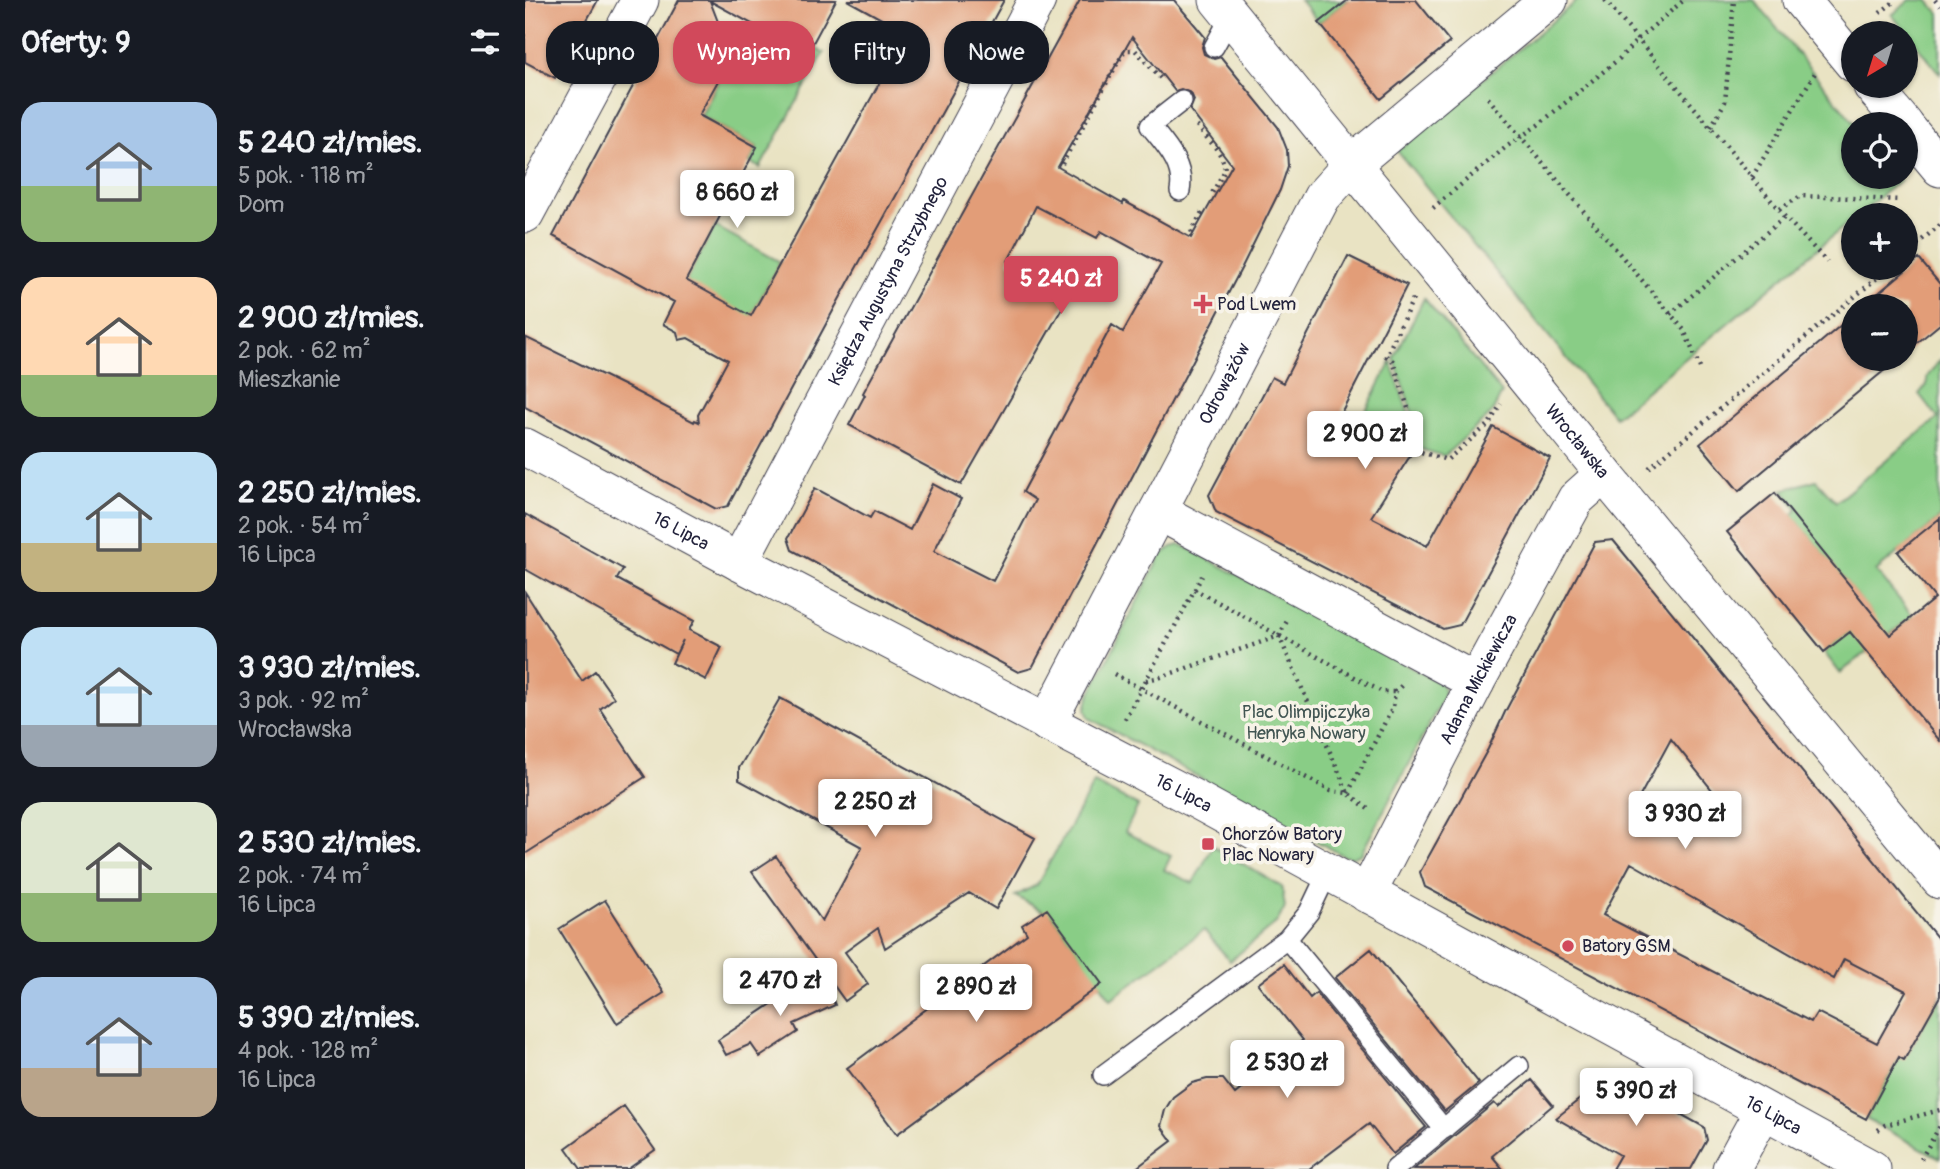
<!DOCTYPE html>
<html lang="pl">
<meta charset="utf-8">
<style>
:root{--surface:#171b24;--page:#20242c;--text:#f1f3f6;--muted:#9ea1a6;--accent:#d1495b}
body{margin:0;font-family:Pangolin,sans-serif;background:var(--page);color:var(--text);height:100vh;display:flex;flex-direction:column;font-size:26px;white-space:nowrap}
*{box-sizing:border-box;margin:0}
p{font-size:23px;color:var(--muted)}
.icon{flex:none;width:38px;height:38px;fill:none;stroke:currentColor;stroke-width:2;stroke-linecap:round;stroke-linejoin:round}
.map{position:relative;flex:1;overflow:hidden}
.sheet{display:flex;flex-direction:column;background:var(--surface);width:525px}
.sheet>*{flex:none}
.top-card{position:absolute;left:21px;top:21px;width:665px;height:63px;display:flex;gap:14px}
.needle{width:46px;rotate:218deg}
.controls{position:absolute;left:1316px;top:21px;display:grid;gap:14px}
.controls a{display:grid;place-items:center;width:77px;height:77px;border-radius:50%;background:var(--surface);box-shadow:0 2px 5px #0004;font-size:35px}
.price{position:absolute;translate:-50% -60px;padding:0 16px;border-radius:7px;background:#fff;color:#222;font-size:23px;line-height:46px;filter:drop-shadow(0 2px 4px #0008)}
.price::after{content:'';position:absolute;left:50%;top:42px;width:21px;height:16px;margin-left:-10px;background:inherit;clip-path:polygon(0 0,100% 0,50% 100%)}
.price.active{background:var(--accent);color:#fff}
ul{padding:0;list-style:none}
li{display:flex;align-items:center;gap:21px;height:175px;padding:0 21px}
li span{display:grid;place-items:center;flex:none;width:196px;height:140px;border-radius:21px;color:#555}
li>.icon{margin-inline-start:auto}
span .icon{width:84px;height:84px;fill:#fffc;stroke-width:1}
li b{font-size:30px}
h2{display:flex;justify-content:space-between;align-items:center;height:84px;padding:0 21px;font-size:30px}
.pill{padding:0 24px;border-radius:28px;background:var(--surface);box-shadow:0 2px 5px #0004;font-size:24px;line-height:63px}
.pill.active{background:var(--accent);color:#fff}
main{display:flex;flex:1;min-height:0}
.map>svg:first-child{display:block}
.green{fill:#89cd86;stroke:#567860;stroke-width:2}
.building{fill:#e29d78;fill-rule:evenodd}
.lines{fill:none;stroke-linecap:round;stroke-linejoin:round}
.lane-casing{stroke:#403f4f;stroke-width:22}
.street-casing{stroke:#403f4f;stroke-width:39}
.path{stroke:#403f4f;stroke-width:4.5;stroke-dasharray:2 5;stroke-linecap:butt}
.lane{stroke:#fff;stroke-width:19}
.street{stroke:#fff;stroke-width:37}
.poi-dot{fill:#d1495b;stroke:#f7f3e8;stroke-width:2.5}
.labels{text-anchor:middle;stroke-width:7;stroke-linejoin:round;paint-order:stroke}
.street-label{font-size:18px;fill:#22223b;stroke:#f7f3e8}
.poi-label{font-size:18px;fill:#22223b;stroke:#f7f3e8;text-anchor:start}
.park-label{font-size:18px;fill:#415552;stroke:#f7f3e8}
</style>
<main>
<section class="sheet">
<h2>Oferty: 9<svg class="icon" aria-label="filters" viewBox="0 0 24 24"><path d="M4 7h16M4 17h16"/><circle cx="9" cy="7" r="2"/><circle cx="15" cy="17" r="2"/></svg></h2>
<ul>
<li><span style="background:linear-gradient(#a9c7e8 60%,#8fb573 0)"><svg class="icon" aria-label="home" viewBox="0 0 24 24"><path d="M3 11l9-7 9 7M6 9v11h12V9"/></svg></span><div><b>5 240 zł/mies.</b><p>5 pok. · 118 m²</p><p>Dom</p></div></li>
<li><span style="background:linear-gradient(#ffd9b3 70%,#8fb573 0)"><svg class="icon" aria-label="home" viewBox="0 0 24 24"><path d="M3 11l9-7 9 7M6 9v11h12V9"/></svg></span><div><b>2 900 zł/mies.</b><p>2 pok. · 62 m²</p><p>Mieszkanie</p></div></li>
<li><span style="background:linear-gradient(#bfe0f5 65%,#c2b280 0)"><svg class="icon" aria-label="home" viewBox="0 0 24 24"><path d="M3 11l9-7 9 7M6 9v11h12V9"/></svg></span><div><b>2 250 zł/mies.</b><p>2 pok. · 54 m²</p><p>16 Lipca</p></div></li>
<li><span style="background:linear-gradient(#bfe0f5 70%,#9aa5b1 0)"><svg class="icon" aria-label="home" viewBox="0 0 24 24"><path d="M3 11l9-7 9 7M6 9v11h12V9"/></svg></span><div><b>3 930 zł/mies.</b><p>3 pok. · 92 m²</p><p>Wrocławska</p></div></li>
<li><span style="background:linear-gradient(#dfe7d0 65%,#8fb573 0)"><svg class="icon" aria-label="home" viewBox="0 0 24 24"><path d="M3 11l9-7 9 7M6 9v11h12V9"/></svg></span><div><b>2 530 zł/mies.</b><p>2 pok. · 74 m²</p><p>16 Lipca</p></div></li>
<li><span style="background:linear-gradient(#a9c7e8 65%,#b9a48a 0)"><svg class="icon" aria-label="home" viewBox="0 0 24 24"><path d="M3 11l9-7 9 7M6 9v11h12V9"/></svg></span><div><b>5 390 zł/mies.</b><p>4 pok. · 128 m²</p><p>16 Lipca</p></div></li>
</ul>
</section>
<div class="map">
<svg width="1415" height="1169" viewBox="0 0 1415 1169">
<rect width="100%" height="100%" fill="#f7f3e8"/>
<filter id="ink" filterUnits="userSpaceOnUse"><feTurbulence type="fractalNoise" baseFrequency=".0143" numOctaves="2"/><feDisplacementMap in="SourceGraphic" scale="14" xChannelSelector="R" yChannelSelector="G"/><feConvolveMatrix kernelMatrix="1 2 1 2 8 2 1 2 1" color-interpolation-filters="sRGB"/></filter>
<filter id="wash" filterUnits="userSpaceOnUse"><feTurbulence type="fractalNoise" baseFrequency=".00686" numOctaves="4" result="noise"/><feDisplacementMap in="SourceGraphic" scale="28" xChannelSelector="R" yChannelSelector="G"/><feGaussianBlur stdDeviation="1.57" result="paint"/><feColorMatrix in="noise" values="0 0 0 0 0 0 0 0 0 0 0 0 0 0 0 0 0 1.4 0 .05"/><feComposite in="paint" operator="in"/></filter>
<g filter="url(#wash)">
<rect width="100%" height="100%" fill="#e9e3c3"/>
<!-- green -->
<path class="green" d="M775,0H823L794,23Z
M1053,0H1229L1330,124L1328,177H1373L1375,180L1333,215H1328V219L1090,417L872,151Z
M1385,0H1403L1415,14V74L1367,15Z
M225,23L282,54L286,46L299,53L235,168L224,162L232,147L176,116L199,70L209,66L205,54Z
M190,226L255,262L218,332L161,280Z
M899,298L977,393L967,413L919,456L889,447L894,433L869,358Z
M1415,360V518L1351,571L1388,616L1315,673L1299,652L1347,614L1267,515L1273,509L1257,490L1291,480L1311,502L1413,418L1394,394L1402,385V377Z
M866,362L889,430L883,444L838,416Z
M655,545L659,546L915,683L919,689L918,698L836,854L826,858L819,856L564,718L561,709L565,694L636,555L647,547Z
M569,783L613,806L600,832L646,856L639,870L668,883L688,846L757,887L760,907L752,922L705,961L679,930L586,999L527,916L490,896L512,885Z
M1415,996V1158L1341,1119L1374,1057L1379,1059Z"/>
<g id="blocks">
<!-- building -->
<path class="building" d="M0,0H73L30,78L0,62Z
M154,0H311L282,54L185,1L210,66L199,70L174,115L232,147L161,280L226,316L382,33L322,0H479L329,272L203,506L191,509L0,407V337L102,387L169,422L170,420L174,422L173,415L203,360L163,338L154,340L152,332L138,324L149,302L28,236Z
M555,0H649L680,37L677,47L679,54L689,59L696,57L753,127L762,150L763,166L755,190L717,267L507,668L493,672L267,550L263,538L290,488L345,518L349,511L385,530L408,484L436,499L409,551L468,581L510,500L498,492L587,325L598,332L636,264L576,231L572,238L511,206L483,261L544,296L436,485L324,425L340,395L338,393ZM607,37L650,91L656,89L666,93L669,100L665,110L707,165L666,238L599,201L598,204L533,167Z
M823,0H891L925,42L856,99L794,23Z
M823,256L882,285L817,411L885,456L846,517L902,546L968,427L1025,458L935,625L918,629L691,512L684,495L747,377L758,383Z
M1394,259L1415,284V324L1381,352V306H1338Z
M1328,315V359H1373L1214,491L1175,444Z
M1250,493L1365,635L1410,598L1373,552L1415,518V741L1325,632L1299,652L1202,532Z
M0,514L98,569L92,579L169,621L164,630L197,647L181,680L147,663L158,640L151,654L0,569Z
M1088,540L1415,941V996L1379,1060L1374,1057L1341,1119L900,887L895,872L963,749L980,712L1070,542ZM1146,739L1196,801L1156,834L1108,809ZM1106,863L1309,979L1319,959L1381,991L1352,1043L1292,1012L1286,1022L1078,915Z
M0,592L57,681L70,671L89,698L75,709L120,777L0,854Z
M255,698L510,838L471,909L444,893L360,948L353,928L320,952L343,984L320,1001L227,872L251,856L297,921L337,847L214,780V768Z
M80,900L139,993L92,1023L34,929Z
M522,909L577,984L372,1134L322,1068L502,934L497,925Z
M846,949L954,1083L920,1111L810,978Z
M759,964L785,998L791,993L901,1127L868,1154L844,1124L784,1169H610L647,1141L636,1126L640,1110L648,1097L667,1083L682,1079H698L710,1094L778,1040L733,984Z
M296,971L310,1005L269,1024L273,1032L235,1057L226,1044L201,1055L193,1040Z
M1085,1075L1179,1127L1182,1140L1166,1169H1087L1095,1155L1031,1118Z
M1007,1080L1028,1105L967,1156L978,1169H889L969,1103L973,1107Z
M99,1106L130,1150L103,1169H56L41,1148Z"/>
</g>
</g>
<g filter="url(#ink)">
<use href="#blocks" fill-opacity="0" stroke="#403f4f" stroke-width="2"/>
<g class="lines">
<defs>
<path id="lane" d="M689,47L706,16
M655,191C660,165 641,146 625,126L657,101
M762,939L919,1129
M578,1075L762,939L784,912L803,872
M870,1169L994,1066"/>
<g id="street">
<path id="s1" d="M693,0L1079,474L1415,880"/>
<path d="M1276,0L1328,63"/>
<path d="M1347,86L1379,124"/>
<path d="M1381,127L1415,168"/>
<path d="M0,214L115,0"/>
<path id="s2" d="M0,447L214,562L670,799L1347,1169"/>
<path d="M633,511L951,682"/>
<path id="s3" d="M214,562L512,0"/>
<path id="s4" d="M522,723L797,197L826,165L1024,0"/>
<path id="s5" d="M842,894L951,682L1051,499L1079,474"/>
<path d="M1206,1169L1238,1111"/>
</g>
</defs>
<!-- lane casing -->
<use href="#lane" class="lane-casing"/>
<!-- street casing -->
<use href="#street" class="street-casing"/>
<!-- path -->
<path class="path" d="M1080,0L1260,217L1302,262
M1410,0L1415,6
M1355,13L1371,0
M963,98L1159,330L1175,368
M672,126C682,139 699,153 700,170L686,195
M1186,127L1200,102L1209,0
M537,164L597,55L603,50H610L637,80
M1227,177L1290,73
M908,208L981,147L1013,125L1095,58L1113,39L1159,0
M1254,209L1276,196L1375,200
M666,233L677,212
M1381,253L1415,225
M888,299L861,356L868,361L891,433L886,449L922,460L964,424L976,404
M1145,314L1260,217
M1124,468L1364,268
M669,589L857,692H870
M754,636L762,621
M589,674L806,791L823,793L843,809
M621,680L636,677L754,636L823,793
M600,719L677,576
M823,793L868,707L870,692L877,685
M1353,1130L1360,1125L1415,1110
M1396,1159L1415,1126"/>
<!-- lane -->
<use href="#lane" class="lane"/>
<!-- street -->
<use href="#street" class="street"/>
</g>
</g>
<!-- markers -->
<g class="poi-dot">
<path d="M674.5 293.5h7v7h7v7h-7v7h-7v-7h-7v-7h7z"/>
<rect x="676" y="837" width="14" height="14" rx="3.5"/>
<circle cx="1043" cy="946" r="7"/>
</g>
<g class="labels">
<!-- street labels -->
<g class="street-label">
<text dy="6" stroke="none"><textPath href="#s3" startOffset="318">Księdza Augustyna Strzybnego</textPath></text>
<text dy="6" stroke="none"><textPath href="#s4" startOffset="383">Odrowążów</textPath></text>
<text dy="6" stroke="none"><textPath href="#s1" startOffset="569">Wrocławska</textPath></text>
<text dy="6" stroke="none"><textPath href="#s2" startOffset="177">16 Lipca</textPath></text>
<text dy="6" stroke="none"><textPath href="#s5" startOffset="242">Adama Mickiewicza</textPath></text>
<text dy="6" stroke="none"><textPath href="#s2" startOffset="744">16 Lipca</textPath></text>
<text dy="6" stroke="none"><textPath href="#s2" startOffset="1416">16 Lipca</textPath></text>
</g>
<!-- poi labels -->
<g class="poi-label">
<text x="692" y="310">Pod Lwem</text>
<text x="697" y="840">Chorzów Batory<tspan x="697" dy="21">Plac Nowary</tspan></text>
<text x="1057" y="952">Batory GSM</text>
</g>
<!-- park labels -->
<g class="park-label">
<text x="781" y="718">Plac Olimpijczyka<tspan x="781" dy="21">Henryka Nowary</tspan></text>
</g>
</g>
</svg>
<div class="controls">
<a><svg class="needle" viewBox="-14 -14 28 28"><path d="M0-13l5 13h-10z" fill="#e53935"/><path d="M0 13l5-13h-10z" fill="#9ea1a6"/></svg></a>
<a><svg class="icon" aria-label="locate" viewBox="0 0 24 24"><circle cx="12" cy="12" r="6"/><path d="M12 2v4M12 18v4M2 12h4M18 12h4"/></svg></a>
<a>+</a>
<a>−</a>
</div>
<b class="price" style="left:212px;top:230px">8 660 zł</b>
<b class="price active" style="left:536px;top:316px">5 240 zł</b>
<b class="price" style="left:840px;top:471px">2 900 zł</b>
<b class="price" style="left:350px;top:839px">2 250 zł</b>
<b class="price" style="left:1160px;top:851px">3 930 zł</b>
<b class="price" style="left:255px;top:1018px">2 470 zł</b>
<b class="price" style="left:451px;top:1024px">2 890 zł</b>
<b class="price" style="left:762px;top:1100px">2 530 zł</b>
<b class="price" style="left:1111px;top:1128px">5 390 zł</b>
<div class="top-card">
<a class="pill">Kupno</a>
<a class="pill active">Wynajem</a>
<a class="pill">Filtry</a>
<a class="pill">Nowe</a>
</div>
</div>
</main>
